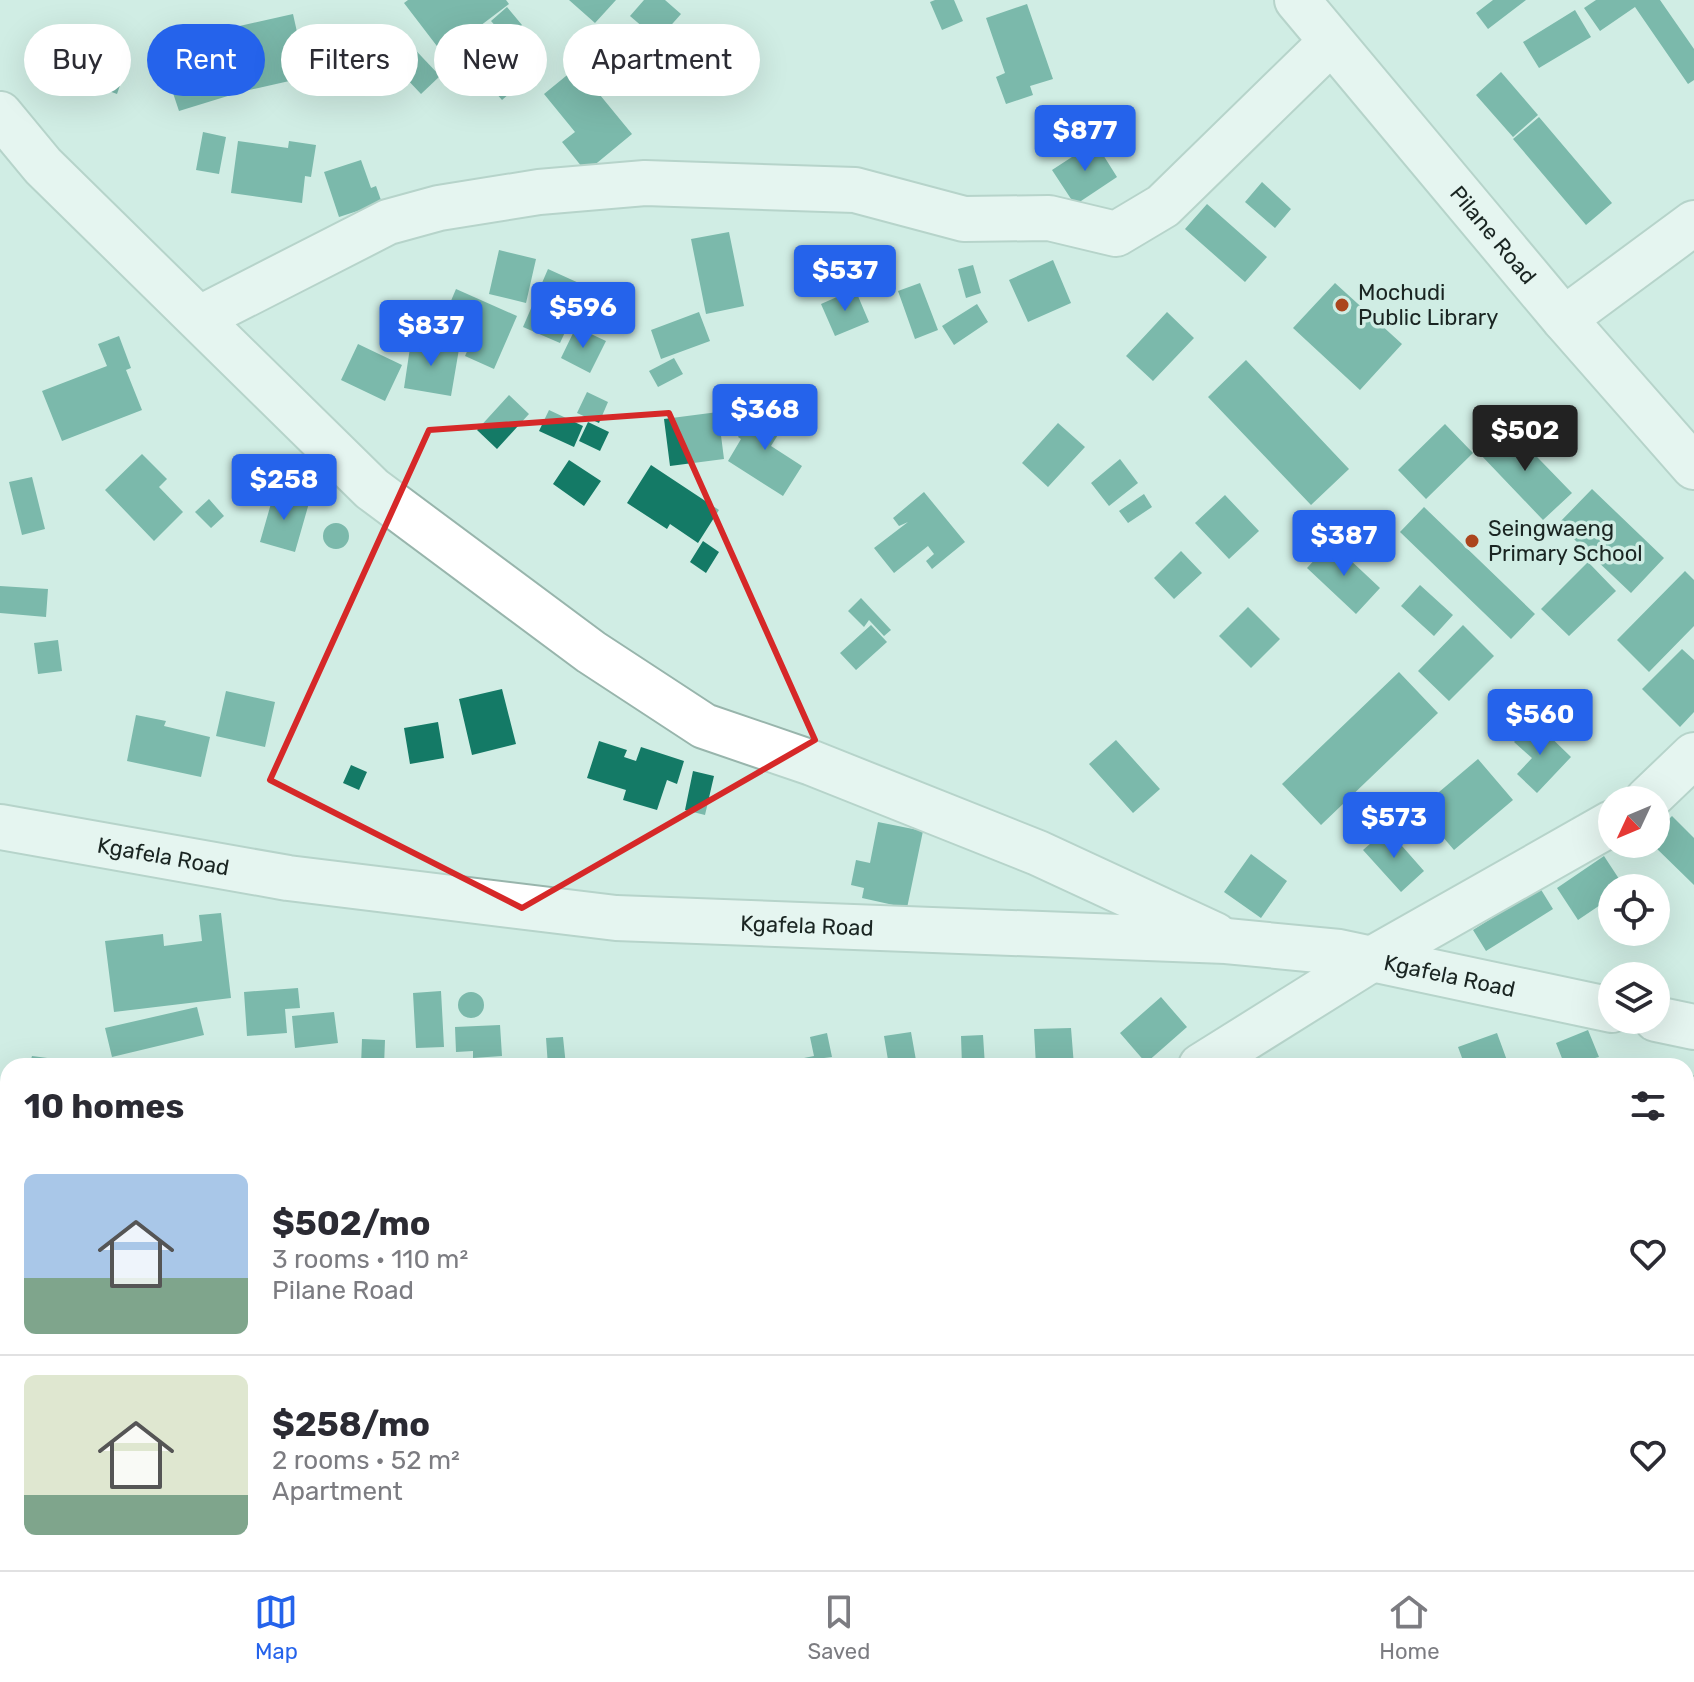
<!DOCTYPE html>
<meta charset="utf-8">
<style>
:root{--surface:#fff;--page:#f7f7f7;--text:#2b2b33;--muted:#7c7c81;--line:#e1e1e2;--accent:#2563eb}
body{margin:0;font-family:Rubik,sans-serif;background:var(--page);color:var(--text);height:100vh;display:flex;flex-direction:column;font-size:30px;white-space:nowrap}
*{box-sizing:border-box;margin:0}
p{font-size:26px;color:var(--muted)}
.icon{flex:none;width:44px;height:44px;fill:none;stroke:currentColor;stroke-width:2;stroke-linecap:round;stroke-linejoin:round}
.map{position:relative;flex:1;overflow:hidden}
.panel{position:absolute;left:0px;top:1058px;width:1694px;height:512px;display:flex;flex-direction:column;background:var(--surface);border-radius:24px 24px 0 0;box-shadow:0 8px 32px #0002}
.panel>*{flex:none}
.hud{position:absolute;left:24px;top:24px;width:800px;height:72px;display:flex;gap:16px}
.needle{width:52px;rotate:226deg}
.fabs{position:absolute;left:1598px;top:786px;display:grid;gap:16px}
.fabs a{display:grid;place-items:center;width:72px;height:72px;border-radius:50%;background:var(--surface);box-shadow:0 8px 32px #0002;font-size:40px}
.price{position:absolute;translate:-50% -68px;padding:0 18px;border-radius:8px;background:var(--accent);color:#fff;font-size:26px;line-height:52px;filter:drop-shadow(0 2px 4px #0008)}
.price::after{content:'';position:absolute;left:50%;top:48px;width:24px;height:18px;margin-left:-12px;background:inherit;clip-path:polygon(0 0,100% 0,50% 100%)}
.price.selected{background:#222;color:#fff}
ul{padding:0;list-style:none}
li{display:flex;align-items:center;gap:24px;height:200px;padding:0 24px}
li+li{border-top:2px solid var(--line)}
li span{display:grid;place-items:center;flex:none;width:224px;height:160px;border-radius:12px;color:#555}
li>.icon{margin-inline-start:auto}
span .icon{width:96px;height:96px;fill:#fffc;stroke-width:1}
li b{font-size:34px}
h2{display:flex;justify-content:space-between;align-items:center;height:96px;padding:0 24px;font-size:34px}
.pill{padding:0 28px;border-radius:36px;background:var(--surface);box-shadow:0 8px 32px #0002;font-size:28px;line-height:72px}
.pill.selected{background:var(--accent);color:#fff}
.dock{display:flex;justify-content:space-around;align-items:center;height:112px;border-top:2px solid var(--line);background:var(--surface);font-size:22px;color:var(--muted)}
.dock a{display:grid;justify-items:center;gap:4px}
.dock .selected{color:var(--accent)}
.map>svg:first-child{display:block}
.building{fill:#147a66}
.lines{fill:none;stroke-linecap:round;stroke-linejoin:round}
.minor-casing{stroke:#98b5ac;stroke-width:48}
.major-casing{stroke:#98b5ac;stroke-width:48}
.minor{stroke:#fff;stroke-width:44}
.major{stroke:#fff;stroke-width:44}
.marked{fill:none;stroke:#d62828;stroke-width:6;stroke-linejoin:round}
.poi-dot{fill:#ab451d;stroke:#d0ede4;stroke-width:3}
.labels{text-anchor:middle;stroke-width:7;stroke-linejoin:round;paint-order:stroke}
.street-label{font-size:22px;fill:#1a2522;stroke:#d0ede4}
.poi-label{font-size:22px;fill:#1a2522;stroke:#d0ede4;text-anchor:start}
</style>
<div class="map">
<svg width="1694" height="1570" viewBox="0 0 1694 1570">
<rect width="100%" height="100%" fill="#d0ede4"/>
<!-- building -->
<path class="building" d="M408,0H506L509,4L443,54L404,3Z
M569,0H616L595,23Z
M644,0H665L681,14L658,40L630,16Z
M935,0H954L963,21L942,30L930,2Z
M1493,0H1526L1488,29L1476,13Z
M1596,0H1660L1694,49V80L1688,84L1635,7L1600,31L1584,8Z
M1027,4L1053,79L1030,86L1033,95L1006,104L996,77L1005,73L986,18Z
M507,7L522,25L506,38L491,21Z
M1575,10L1591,37L1539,68L1523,42Z
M293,14L307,77L249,90L235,27Z
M617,30L631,42L620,55L634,66L623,81L594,58Z
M405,39L440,76L421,94L386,57Z
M682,40L713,66L698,83L668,57Z
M514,41L538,69L502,100L478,72Z
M216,50L231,95L179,111L173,93L203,83L194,57Z
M109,56L128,62L117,94L98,87Z
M577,67L632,134L586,172L562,142L575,132L544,94Z
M1501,72L1538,115L1513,137L1476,95Z
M1539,117L1612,203L1586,225L1513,139Z
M203,132L226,137L219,174L196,170Z
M238,141L288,148L289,141L316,145L311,177L305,176L302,203L231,193Z
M1095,142L1117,177L1075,205L1052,170Z
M361,160L371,188L376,186L382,203L339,217L324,172Z
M1262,182L1291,209L1275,228L1245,202Z
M1207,204L1267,257L1245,282L1185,229Z
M729,232L744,306L706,314L691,239Z
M499,250L536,259L526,303L489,294Z
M886,252L894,273L881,278L874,257Z
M1053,260L1071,303L1028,322L1009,280Z
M973,265L981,293L966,298L958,269Z
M548,269L581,284L574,300L579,302L560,343L523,327Z
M920,283L938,330L915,339L898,291Z
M1335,283L1402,344L1360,390L1293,328Z
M456,289L517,316L494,369L465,356L474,336L442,322Z
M855,289L869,322L835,336L821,304Z
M977,304L988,322L954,345L942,326Z
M699,312L710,341L661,359L651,330Z
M1167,312L1194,338L1153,381L1126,356Z
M576,327L606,341L590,373L561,358Z
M119,336L131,368L126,370L142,410L62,441L42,391L107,366L98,344Z
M411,341L459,349L451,396L404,388Z
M358,344L402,365L385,401L341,380Z
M674,358L683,374L658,387L649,371Z
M1246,360L1349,469L1311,505L1208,397Z
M587,392L608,402L599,423L577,413Z
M509,395L529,414L497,449L477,430Z
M759,404L786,422L771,446L802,466L783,496L728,461L741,439L738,437Z
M549,410L583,426L574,447L539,431Z
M718,412L724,459L670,466L664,419Z
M588,422L609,432L600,451L579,441Z
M1058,423L1085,447L1048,487L1022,463Z
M1445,424L1473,453L1426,499L1398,470Z
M1507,426L1572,493L1543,520L1479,453Z
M142,454L167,479L159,487L183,512L154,541L105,490Z
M1120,459L1138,483L1109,506L1091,483Z
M569,460L601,481L584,506L553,484Z
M651,465L719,510L698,543L670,524L667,529L627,503Z
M32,477L45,529L22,535L9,482Z
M1592,489L1664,558L1631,593L1558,524Z
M924,492L965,542L932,569L926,561L934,554L928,546L894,573L874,548L908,522L899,526L893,518Z
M274,493L309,503L295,552L260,542Z
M1144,494L1152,507L1128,523L1119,511Z
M1225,495L1259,531L1229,559L1195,523Z
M209,499L224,516L211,528L195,512Z
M1424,507L1535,614L1511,639L1400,532Z
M323 536a13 13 0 1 1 26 0a13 13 0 1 1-26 0Z
M703,541L719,552L706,573L690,562Z
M1331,542L1380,588L1356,614L1307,568Z
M1181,551L1202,573L1174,599L1154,578Z
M1588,562L1616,591L1569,636L1541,609Z
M1685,571L1694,580V626L1649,672L1617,640Z
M1420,585L1453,615L1434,636L1401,606Z
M0,586L48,589L46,617L0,613Z
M861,598L891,630L884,636L869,620L864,627L848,611Z
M1248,607L1280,639L1251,668L1219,636Z
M871,625L887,642L856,670L840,653Z
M1463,625L1494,656L1449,701L1418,671Z
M58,640L62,671L38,674L34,643Z
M1682,649L1694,660V712L1680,727L1642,689Z
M1399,672L1438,713L1321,825L1282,784Z
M502,689L516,744L472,755L459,699Z
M226,691L275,702L265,747L216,736Z
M136,715L166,721L164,726L210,737L201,777L127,761Z
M1534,721L1571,757L1537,793L1517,774L1532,758L1514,742Z
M438,722L444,758L410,764L404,728Z
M1116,740L1160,789L1133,813L1089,764Z
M599,741L627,750L624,757L636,761L641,747L684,761L677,784L667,780L657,810L623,800L626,790L587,778Z
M1478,759L1513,800L1454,850L1419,809Z
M351,765L367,772L359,790L343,783Z
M693,771L714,776L705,815L685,810Z
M1672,816L1694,838V885L1652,844H1656V832Z
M878,822L923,831L907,908L862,898L864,888L851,885L856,860L870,863Z
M1387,829L1424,871L1401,892L1363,850Z
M1251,854L1287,881L1261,918L1224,892Z
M1604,856L1625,888H1612V897L1578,920L1557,888Z
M1540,888L1553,909L1486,951L1473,930Z
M221,913L231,998L114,1012L105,941L163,934L164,946L202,941L199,915Z
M298,988L300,1008L285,1009L287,1033L247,1036L244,992Z
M441,991L444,1047L416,1048L413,993Z
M458 1005a13 13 0 1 1 26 0a13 13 0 1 1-26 0Z
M1161,997L1187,1027L1146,1063L1120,1033Z
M197,1007L204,1035L112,1057L105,1028Z
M334,1012L338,1043L295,1048L292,1016Z
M500,1025L502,1056L473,1058V1051L456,1052L455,1027Z
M1071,1028L1074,1066H1036L1034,1029Z
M1588,1030L1599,1057L1565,1066L1556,1043Z
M911,1032L917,1066H889L884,1036Z
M827,1033L832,1057L824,1058L825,1066H785L784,1062L814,1056L810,1037Z
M1497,1033L1509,1066H1465L1458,1047Z
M983,1035L985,1066H962L961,1036Z
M563,1037L566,1066H548L546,1038Z
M362,1039L385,1040L384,1066H361Z
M32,1056L55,1059L54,1066H29Z
M70,1562H121L119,1570H68Z
M570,1562H639L640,1566L570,1570Z
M857,1562H898L894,1570H869Z
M983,1562H1016L1021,1565L1017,1570H993Z
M1140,1562H1173V1563L1143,1570Z
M1354,1562H1380L1371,1570H1361Z
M1431,1562H1450L1453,1570H1410Z"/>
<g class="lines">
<defs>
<g id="minor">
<path d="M0,114L43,166L372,489L591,652L704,726L812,763L1038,853L1215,935"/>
<path d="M200,318L388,222L439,208L539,192L645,183L855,190L964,219L1049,218L1116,234L1163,206L1331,42"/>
<path d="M1564,319L1694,223"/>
<path d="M1647,800L1694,755"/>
<path id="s1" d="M0,827L288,878L616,918L1226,941L1339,952L1612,1010"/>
<path d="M1656,1019L1694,1027"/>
<path d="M1201,1066L1372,959L1612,823"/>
<path d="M1686,1127L1694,1099"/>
<path d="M0,1188L8,1195"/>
<path d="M0,1363L8,1364"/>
<path d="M1686,1523L1694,1524"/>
<path d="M438,1562L444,1570"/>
<path d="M1241,1562L1250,1570"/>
<path d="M223,1570L229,1562"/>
<path d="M1083,1570L1086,1562"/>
</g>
<g id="major">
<path id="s2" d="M1297,0L1564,319L1694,467"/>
</g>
</defs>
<!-- minor casing -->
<use href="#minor" class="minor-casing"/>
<!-- major casing -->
<use href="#major" class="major-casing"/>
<!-- minor -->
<use href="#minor" class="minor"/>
<!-- major -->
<use href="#major" class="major"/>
</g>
<!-- marked area -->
<path d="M0 0H1694V1570H0ZM669,413L815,740L522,908L270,780L429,430Z" fill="#d0ede4" fill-opacity=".55" fill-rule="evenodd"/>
<path class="marked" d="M669,413L815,740L522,908L270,780L429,430Z"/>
<!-- markers -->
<g class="poi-dot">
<circle cx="1342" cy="305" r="8"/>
<circle cx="1472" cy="541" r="8"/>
</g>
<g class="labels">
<!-- street labels -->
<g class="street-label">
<text dy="8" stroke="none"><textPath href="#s2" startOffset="306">Pilane Road</textPath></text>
<text dy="8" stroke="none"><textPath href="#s1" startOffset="166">Kgafela Road</textPath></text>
<text dy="8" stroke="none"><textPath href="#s1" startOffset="814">Kgafela Road</textPath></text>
<text dy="8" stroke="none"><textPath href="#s1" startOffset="1460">Kgafela Road</textPath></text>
</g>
<!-- poi labels -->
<g class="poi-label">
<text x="1358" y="300">Mochudi<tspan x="1358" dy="25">Public Library</tspan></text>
<text x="1488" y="536">Seingwaeng<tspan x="1488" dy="25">Primary School</tspan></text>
</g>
</g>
</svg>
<div class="fabs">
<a><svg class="needle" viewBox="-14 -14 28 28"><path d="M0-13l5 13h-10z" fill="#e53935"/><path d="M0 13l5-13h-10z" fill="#7c7c81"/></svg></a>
<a><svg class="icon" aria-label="locate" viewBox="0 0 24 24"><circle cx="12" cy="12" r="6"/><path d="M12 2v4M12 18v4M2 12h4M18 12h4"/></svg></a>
<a><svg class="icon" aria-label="layers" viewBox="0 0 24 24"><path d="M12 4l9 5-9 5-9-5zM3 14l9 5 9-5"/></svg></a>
</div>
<b class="price" style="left:1085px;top:173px">$877</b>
<b class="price" style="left:845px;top:313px">$537</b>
<b class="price" style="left:583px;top:350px">$596</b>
<b class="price" style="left:431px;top:368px">$837</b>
<b class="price" style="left:765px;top:452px">$368</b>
<b class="price selected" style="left:1525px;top:473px">$502</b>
<b class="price" style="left:284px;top:522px">$258</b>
<b class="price" style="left:1344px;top:578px">$387</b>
<b class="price" style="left:1540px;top:757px">$560</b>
<b class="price" style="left:1394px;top:860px">$573</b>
<div class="hud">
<a class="pill">Buy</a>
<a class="pill selected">Rent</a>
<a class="pill">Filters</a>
<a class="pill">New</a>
<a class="pill">Apartment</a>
</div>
<section class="panel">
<h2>10 homes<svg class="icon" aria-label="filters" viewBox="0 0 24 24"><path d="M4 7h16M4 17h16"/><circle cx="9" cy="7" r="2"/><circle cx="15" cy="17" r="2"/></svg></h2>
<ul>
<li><span style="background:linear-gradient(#a9c7e8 65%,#7fa58c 0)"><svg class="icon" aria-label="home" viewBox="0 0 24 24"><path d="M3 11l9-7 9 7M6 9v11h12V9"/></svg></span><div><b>$502/mo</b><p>3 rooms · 110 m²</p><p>Pilane Road</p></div><svg class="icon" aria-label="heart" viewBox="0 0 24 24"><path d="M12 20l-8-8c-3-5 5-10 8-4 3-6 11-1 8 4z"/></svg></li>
<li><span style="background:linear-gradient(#dfe7d0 75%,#7fa58c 0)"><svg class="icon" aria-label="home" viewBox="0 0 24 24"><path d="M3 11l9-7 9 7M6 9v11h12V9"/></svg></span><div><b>$258/mo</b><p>2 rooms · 52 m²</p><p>Apartment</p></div><svg class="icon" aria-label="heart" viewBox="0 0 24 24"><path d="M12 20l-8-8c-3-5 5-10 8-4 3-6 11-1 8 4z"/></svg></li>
</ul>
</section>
</div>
<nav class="dock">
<a class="selected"><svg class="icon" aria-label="map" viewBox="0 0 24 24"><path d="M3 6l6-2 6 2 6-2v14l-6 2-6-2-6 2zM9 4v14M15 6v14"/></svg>Map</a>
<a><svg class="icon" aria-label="saved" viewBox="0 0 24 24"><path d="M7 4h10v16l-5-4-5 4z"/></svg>Saved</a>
<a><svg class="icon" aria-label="home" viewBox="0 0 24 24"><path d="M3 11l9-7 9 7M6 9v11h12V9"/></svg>Home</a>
</nav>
